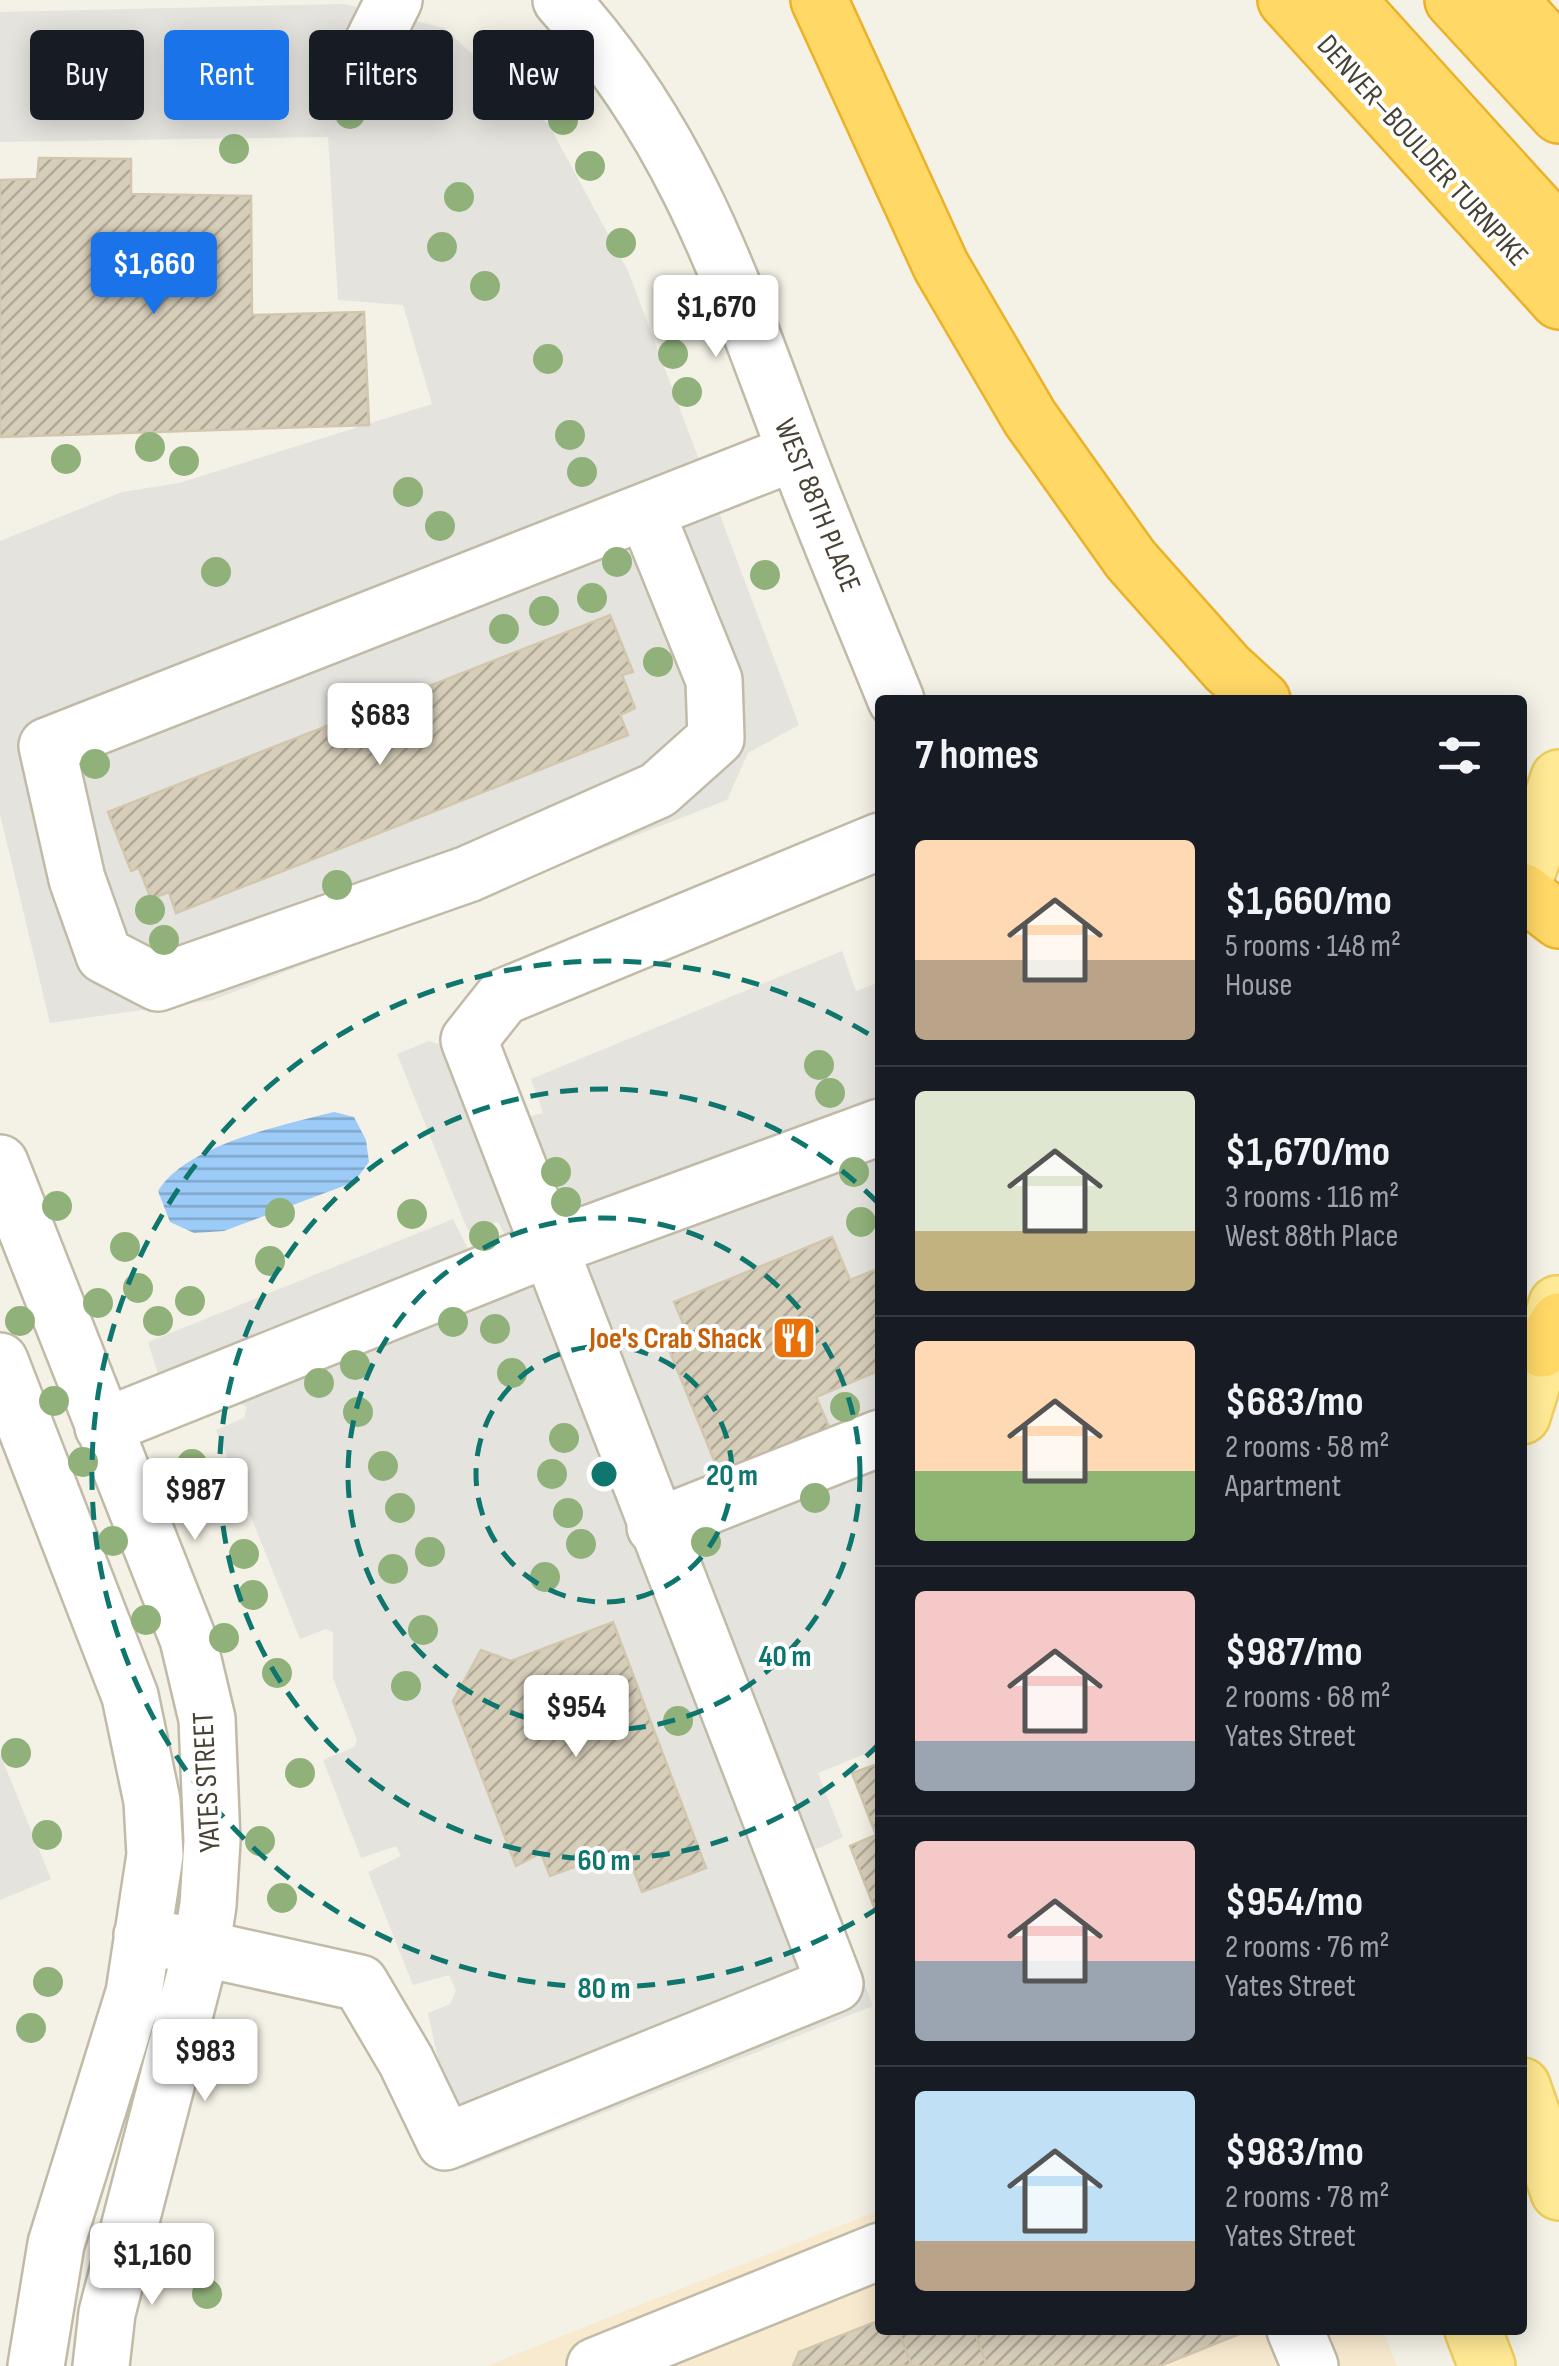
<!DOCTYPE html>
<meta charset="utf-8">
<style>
:root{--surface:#171b24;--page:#20242c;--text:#f1f3f6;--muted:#9ea1a6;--line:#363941;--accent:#1a73e8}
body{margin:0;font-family:"Sofia Sans Condensed",sans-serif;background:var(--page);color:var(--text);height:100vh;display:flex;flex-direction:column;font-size:38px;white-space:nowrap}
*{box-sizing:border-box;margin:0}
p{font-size:32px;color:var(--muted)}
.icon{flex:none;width:55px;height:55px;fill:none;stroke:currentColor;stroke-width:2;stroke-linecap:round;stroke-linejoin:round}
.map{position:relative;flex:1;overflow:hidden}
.panel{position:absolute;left:875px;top:695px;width:652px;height:1640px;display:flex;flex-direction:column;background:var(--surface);border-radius:10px;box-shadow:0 5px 25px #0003}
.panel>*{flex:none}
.top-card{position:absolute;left:30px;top:30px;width:695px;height:90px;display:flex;gap:20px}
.price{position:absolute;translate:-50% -85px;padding:0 22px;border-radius:10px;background:#fff;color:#222;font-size:32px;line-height:65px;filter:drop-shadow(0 2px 5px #0008)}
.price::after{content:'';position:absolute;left:50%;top:60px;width:30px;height:22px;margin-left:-15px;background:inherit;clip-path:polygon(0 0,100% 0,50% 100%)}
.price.selected{background:var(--accent);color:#fff}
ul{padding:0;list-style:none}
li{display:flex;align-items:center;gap:30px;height:250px;padding:0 40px}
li+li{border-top:2px solid var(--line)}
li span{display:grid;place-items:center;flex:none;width:280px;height:200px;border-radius:10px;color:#555}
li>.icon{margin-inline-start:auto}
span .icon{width:120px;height:120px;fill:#fffc;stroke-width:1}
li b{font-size:42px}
h2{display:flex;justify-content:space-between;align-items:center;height:120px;padding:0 40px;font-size:42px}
.chip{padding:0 35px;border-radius:10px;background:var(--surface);box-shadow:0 5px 25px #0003;font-size:35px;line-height:90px}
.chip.selected{background:var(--accent);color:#fff}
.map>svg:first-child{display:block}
.commercial{fill:#f8eacf}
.parking{fill:#e5e3de}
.water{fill:url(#water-rules)}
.building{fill:url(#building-hatch);stroke:#d2c7ad;stroke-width:2.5}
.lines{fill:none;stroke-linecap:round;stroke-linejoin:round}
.minor-casing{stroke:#c1baa7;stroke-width:60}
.major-casing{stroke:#eecd5a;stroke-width:60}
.highway-casing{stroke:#ebb229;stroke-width:60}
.minor{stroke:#fff;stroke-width:55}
.major{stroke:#ffe994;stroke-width:55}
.highway{stroke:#ffd866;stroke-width:55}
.tree{fill:#90b27a}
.ring{fill:none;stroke:#0f766e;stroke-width:5;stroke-dasharray:18 12}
.labels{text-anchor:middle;stroke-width:8;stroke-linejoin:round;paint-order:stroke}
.street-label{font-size:30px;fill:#484234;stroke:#fff}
.food-label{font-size:30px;font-weight:bold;fill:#c56008;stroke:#fff;text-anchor:end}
.centre{fill:#0f766e;stroke:#fff;stroke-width:5}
.ring-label{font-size:30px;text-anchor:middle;font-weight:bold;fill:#0f766e;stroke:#fff;stroke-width:8;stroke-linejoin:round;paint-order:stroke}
</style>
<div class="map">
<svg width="1559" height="2366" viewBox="0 0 1559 2366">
<defs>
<pattern id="water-rules" width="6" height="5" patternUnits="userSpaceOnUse" patternTransform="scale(2.5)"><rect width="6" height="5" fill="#9ccbf7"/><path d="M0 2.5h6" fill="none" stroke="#81a6c9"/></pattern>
<pattern id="building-hatch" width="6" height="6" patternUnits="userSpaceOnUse" patternTransform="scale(2.5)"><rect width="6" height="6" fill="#d7ceba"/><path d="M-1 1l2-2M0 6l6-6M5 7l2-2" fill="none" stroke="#b0a998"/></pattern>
</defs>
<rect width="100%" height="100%" fill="#f4f1e6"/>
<!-- commercial -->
<path class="commercial" d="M880,2210V2330H1383L1397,2366H486Z"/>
<!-- parking -->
<path class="parking" d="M344,4L444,28L549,125L628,271L799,725L748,753L727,800L213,1000L50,1023L0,814V541L122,492L179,483L432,404L403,305L338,300L328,137L0,142V12Z
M842,951L856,991L880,982V1748L818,1773L843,1837L812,1851L873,2006L462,2169L428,2013L450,2004L456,1991L449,1975L413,1985L368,1872L401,1856L396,1846L361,1858L323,1760L354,1747L357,1740L333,1678V1632L326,1629L300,1639L216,1430L244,1418L247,1407L241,1404L150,1438L129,1389L159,1377L148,1342L453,1219L470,1253L506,1236L498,1222L468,1231L397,1054L429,1041L512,1070L528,1117L543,1113L531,1079Z
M0,1754L51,1879L0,1900Z"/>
<!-- water -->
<path class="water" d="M334,1112L354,1117L366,1140L369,1162L354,1182L224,1231L194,1233L170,1222L158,1191C186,1145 283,1125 334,1112Z"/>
<!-- building -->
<path class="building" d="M39,158L131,159V194L251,196L252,315L364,312L369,425L0,437V180L37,179Z
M610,615L633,672L622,675L635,708L620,715L628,735L176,913L169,892L151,899L139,868L131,871L108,812Z
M832,1237L850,1280L880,1268V1377L878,1371L816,1397L831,1431L721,1477L670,1352L692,1344L674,1302Z
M613,1622L706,1868L642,1892L625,1848L550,1876L541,1853L516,1866L453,1701L481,1650L511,1661Z
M880,1763V1922L850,1846L876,1835L852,1773Z
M880,2320V2330L1247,2331L1160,2366H793L799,2352Z
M898,2330H974L987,2366H912Z"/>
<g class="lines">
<defs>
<path id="minor" d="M561,0C684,135 731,280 794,447C826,532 862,616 896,700
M364,60L394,0
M646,512L714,680L716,738L658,790L468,874L158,983L104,955L77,879L47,746L796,452
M0,1163L188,1639L207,1719L212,1841L208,1905L201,1951L107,2313L101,2366
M0,1361L130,1696L152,1801L155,1855L134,1993L56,2244L36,2366
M103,1427L547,1249L880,1127
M655,1527L880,1438
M142,1935L360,1983L406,2061L445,2142L835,1984L469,1040L503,997L880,841
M1295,2330L1310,2366
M595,2366L880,2251"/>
<path id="major" d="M1522,888L1559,778
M1522,1416L1557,1304
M1522,2086L1559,2192
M1473,2330L1487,2366"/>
<path id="highway" d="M819,0L941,266L1030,418L1131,560L1227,668L1262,700
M1286,0L1559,301
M1347,0L1559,234
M1453,0L1559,115
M1509,0L1559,55
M1522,891L1559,920
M1542,1349L1559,1321"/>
</defs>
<!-- minor casing -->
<use href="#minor" class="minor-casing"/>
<!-- major casing -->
<use href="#major" class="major-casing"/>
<!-- highway casing -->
<use href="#highway" class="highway-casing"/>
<!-- minor -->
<use href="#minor" class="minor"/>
<!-- major -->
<use href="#major" class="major"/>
<!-- highway -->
<use href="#highway" class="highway"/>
</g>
<!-- trees -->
<g class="tree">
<circle cx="350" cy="114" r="15"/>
<circle cx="563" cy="120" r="15"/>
<circle cx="234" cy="149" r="15"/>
<circle cx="590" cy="166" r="15"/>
<circle cx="459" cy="197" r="15"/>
<circle cx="621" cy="243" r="15"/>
<circle cx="442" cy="247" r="15"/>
<circle cx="485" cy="286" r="15"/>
<circle cx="683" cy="319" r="15"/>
<circle cx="673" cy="354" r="15"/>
<circle cx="548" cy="359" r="15"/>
<circle cx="687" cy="392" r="15"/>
<circle cx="570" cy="435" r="15"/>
<circle cx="150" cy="447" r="15"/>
<circle cx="66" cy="459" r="15"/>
<circle cx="184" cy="461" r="15"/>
<circle cx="582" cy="472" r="15"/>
<circle cx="408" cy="492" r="15"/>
<circle cx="440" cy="526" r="15"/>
<circle cx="617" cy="562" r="15"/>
<circle cx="216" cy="572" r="15"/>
<circle cx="765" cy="575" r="15"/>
<circle cx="592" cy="598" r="15"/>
<circle cx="544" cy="611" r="15"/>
<circle cx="504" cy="629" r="15"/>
<circle cx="658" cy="662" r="15"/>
<circle cx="95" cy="764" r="15"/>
<circle cx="337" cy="885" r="15"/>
<circle cx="150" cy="910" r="15"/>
<circle cx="164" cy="940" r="15"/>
<circle cx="819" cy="1065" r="15"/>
<circle cx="830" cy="1093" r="15"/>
<circle cx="556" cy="1172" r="15"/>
<circle cx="854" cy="1172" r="15"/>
<circle cx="566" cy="1202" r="15"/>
<circle cx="57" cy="1206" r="15"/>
<circle cx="280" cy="1213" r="15"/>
<circle cx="412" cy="1214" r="15"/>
<circle cx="861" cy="1222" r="15"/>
<circle cx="484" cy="1236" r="15"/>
<circle cx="125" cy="1247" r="15"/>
<circle cx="270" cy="1261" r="15"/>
<circle cx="138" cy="1288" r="15"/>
<circle cx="190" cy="1301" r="15"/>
<circle cx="98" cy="1303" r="15"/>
<circle cx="20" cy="1321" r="15"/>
<circle cx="158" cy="1321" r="15"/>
<circle cx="453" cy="1322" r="15"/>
<circle cx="495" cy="1329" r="15"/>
<circle cx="355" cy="1365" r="15"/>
<circle cx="512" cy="1373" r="15"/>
<circle cx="319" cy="1383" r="15"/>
<circle cx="54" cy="1401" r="15"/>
<circle cx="845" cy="1407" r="15"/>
<circle cx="358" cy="1412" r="15"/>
<circle cx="564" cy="1438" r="15"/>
<circle cx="83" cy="1462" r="15"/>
<circle cx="192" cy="1464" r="15"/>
<circle cx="383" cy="1466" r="15"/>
<circle cx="552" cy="1474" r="15"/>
<circle cx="815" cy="1498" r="15"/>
<circle cx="400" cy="1508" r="15"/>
<circle cx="568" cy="1513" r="15"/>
<circle cx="113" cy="1541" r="15"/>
<circle cx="706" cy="1542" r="15"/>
<circle cx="581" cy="1544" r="15"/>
<circle cx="430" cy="1552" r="15"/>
<circle cx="244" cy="1554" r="15"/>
<circle cx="393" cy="1569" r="15"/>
<circle cx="545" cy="1577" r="15"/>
<circle cx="253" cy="1595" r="15"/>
<circle cx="146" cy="1620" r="15"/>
<circle cx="423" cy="1630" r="15"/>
<circle cx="224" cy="1638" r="15"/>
<circle cx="277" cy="1673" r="15"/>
<circle cx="406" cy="1686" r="15"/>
<circle cx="678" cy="1721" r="15"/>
<circle cx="16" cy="1753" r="15"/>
<circle cx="300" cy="1773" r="15"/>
<circle cx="47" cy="1835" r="15"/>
<circle cx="260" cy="1841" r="15"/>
<circle cx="282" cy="1898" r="15"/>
<circle cx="48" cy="1982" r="15"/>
<circle cx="31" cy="2028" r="15"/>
<circle cx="207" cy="2294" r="15"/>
</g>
<!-- distance rings -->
<g class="ring">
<circle cx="604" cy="1474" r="128"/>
<circle cx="604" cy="1474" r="256"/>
<path d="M879 1744A385 385 0 1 1 879 1204"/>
<path d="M880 1907A513 513 0 1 1 880 1041"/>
</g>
<!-- icons -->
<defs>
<symbol id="restaurant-square" viewBox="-11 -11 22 22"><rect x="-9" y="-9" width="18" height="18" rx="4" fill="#e8710a" stroke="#fff"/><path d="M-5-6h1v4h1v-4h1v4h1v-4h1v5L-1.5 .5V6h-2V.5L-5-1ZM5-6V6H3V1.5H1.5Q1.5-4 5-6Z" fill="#fff"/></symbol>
</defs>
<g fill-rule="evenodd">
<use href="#restaurant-square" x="769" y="1313" width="50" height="50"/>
</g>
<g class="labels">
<!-- street labels -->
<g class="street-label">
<text transform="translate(1423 150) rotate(48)" y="10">DENVER–BOULDER TURNPIKE</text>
<text transform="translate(818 505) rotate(68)" y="10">WEST 88TH PLACE</text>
<text transform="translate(206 1782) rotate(-93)" y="10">YATES STREET</text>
</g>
<!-- food labels -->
<g class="food-label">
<text x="762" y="1348">Joe's Crab Shack</text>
</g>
</g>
<circle cx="604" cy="1474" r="15" class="centre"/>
<g class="ring-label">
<text x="732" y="1485">20 m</text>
<text x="785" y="1666">40 m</text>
<text x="604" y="1870">60 m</text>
<text x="604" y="1998">80 m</text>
</g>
</svg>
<b class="price selected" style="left:154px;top:317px">$1,660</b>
<b class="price" style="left:716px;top:360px">$1,670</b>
<b class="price" style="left:380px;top:768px">$683</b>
<b class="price" style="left:195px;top:1543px">$987</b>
<b class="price" style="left:576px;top:1760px">$954</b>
<b class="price" style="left:205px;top:2104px">$983</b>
<b class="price" style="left:152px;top:2308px">$1,160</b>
<div class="top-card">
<a class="chip">Buy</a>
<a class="chip selected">Rent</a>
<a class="chip">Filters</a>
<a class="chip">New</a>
</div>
<section class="panel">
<h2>7 homes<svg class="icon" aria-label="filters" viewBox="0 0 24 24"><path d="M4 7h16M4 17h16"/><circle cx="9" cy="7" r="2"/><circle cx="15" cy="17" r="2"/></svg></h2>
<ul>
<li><span style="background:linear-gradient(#ffd9b3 60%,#b9a48a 0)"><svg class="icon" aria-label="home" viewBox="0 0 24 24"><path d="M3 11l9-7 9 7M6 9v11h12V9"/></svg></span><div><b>$1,660/mo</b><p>5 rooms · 148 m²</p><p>House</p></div></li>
<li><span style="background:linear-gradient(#dfe7d0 70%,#c2b280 0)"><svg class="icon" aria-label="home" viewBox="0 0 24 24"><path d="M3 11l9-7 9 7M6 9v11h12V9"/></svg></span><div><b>$1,670/mo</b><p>3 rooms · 116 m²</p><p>West 88th Place</p></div></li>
<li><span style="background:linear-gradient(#ffd9b3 65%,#8fb573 0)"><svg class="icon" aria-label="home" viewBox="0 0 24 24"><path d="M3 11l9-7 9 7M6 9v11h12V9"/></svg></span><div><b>$683/mo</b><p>2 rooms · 58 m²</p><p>Apartment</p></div></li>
<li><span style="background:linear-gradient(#f6c9c9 75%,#9aa5b1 0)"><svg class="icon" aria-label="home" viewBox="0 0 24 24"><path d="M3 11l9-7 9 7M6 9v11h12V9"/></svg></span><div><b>$987/mo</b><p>2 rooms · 68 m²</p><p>Yates Street</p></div></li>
<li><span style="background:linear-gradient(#f6c9c9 60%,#9aa5b1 0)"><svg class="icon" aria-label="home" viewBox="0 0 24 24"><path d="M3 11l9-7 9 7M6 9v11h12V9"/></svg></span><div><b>$954/mo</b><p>2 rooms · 76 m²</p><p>Yates Street</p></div></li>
<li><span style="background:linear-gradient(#bfe0f5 75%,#b9a48a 0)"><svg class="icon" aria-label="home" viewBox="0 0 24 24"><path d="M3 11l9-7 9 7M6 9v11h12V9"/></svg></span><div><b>$983/mo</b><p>2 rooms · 78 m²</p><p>Yates Street</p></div></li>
</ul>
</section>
</div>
